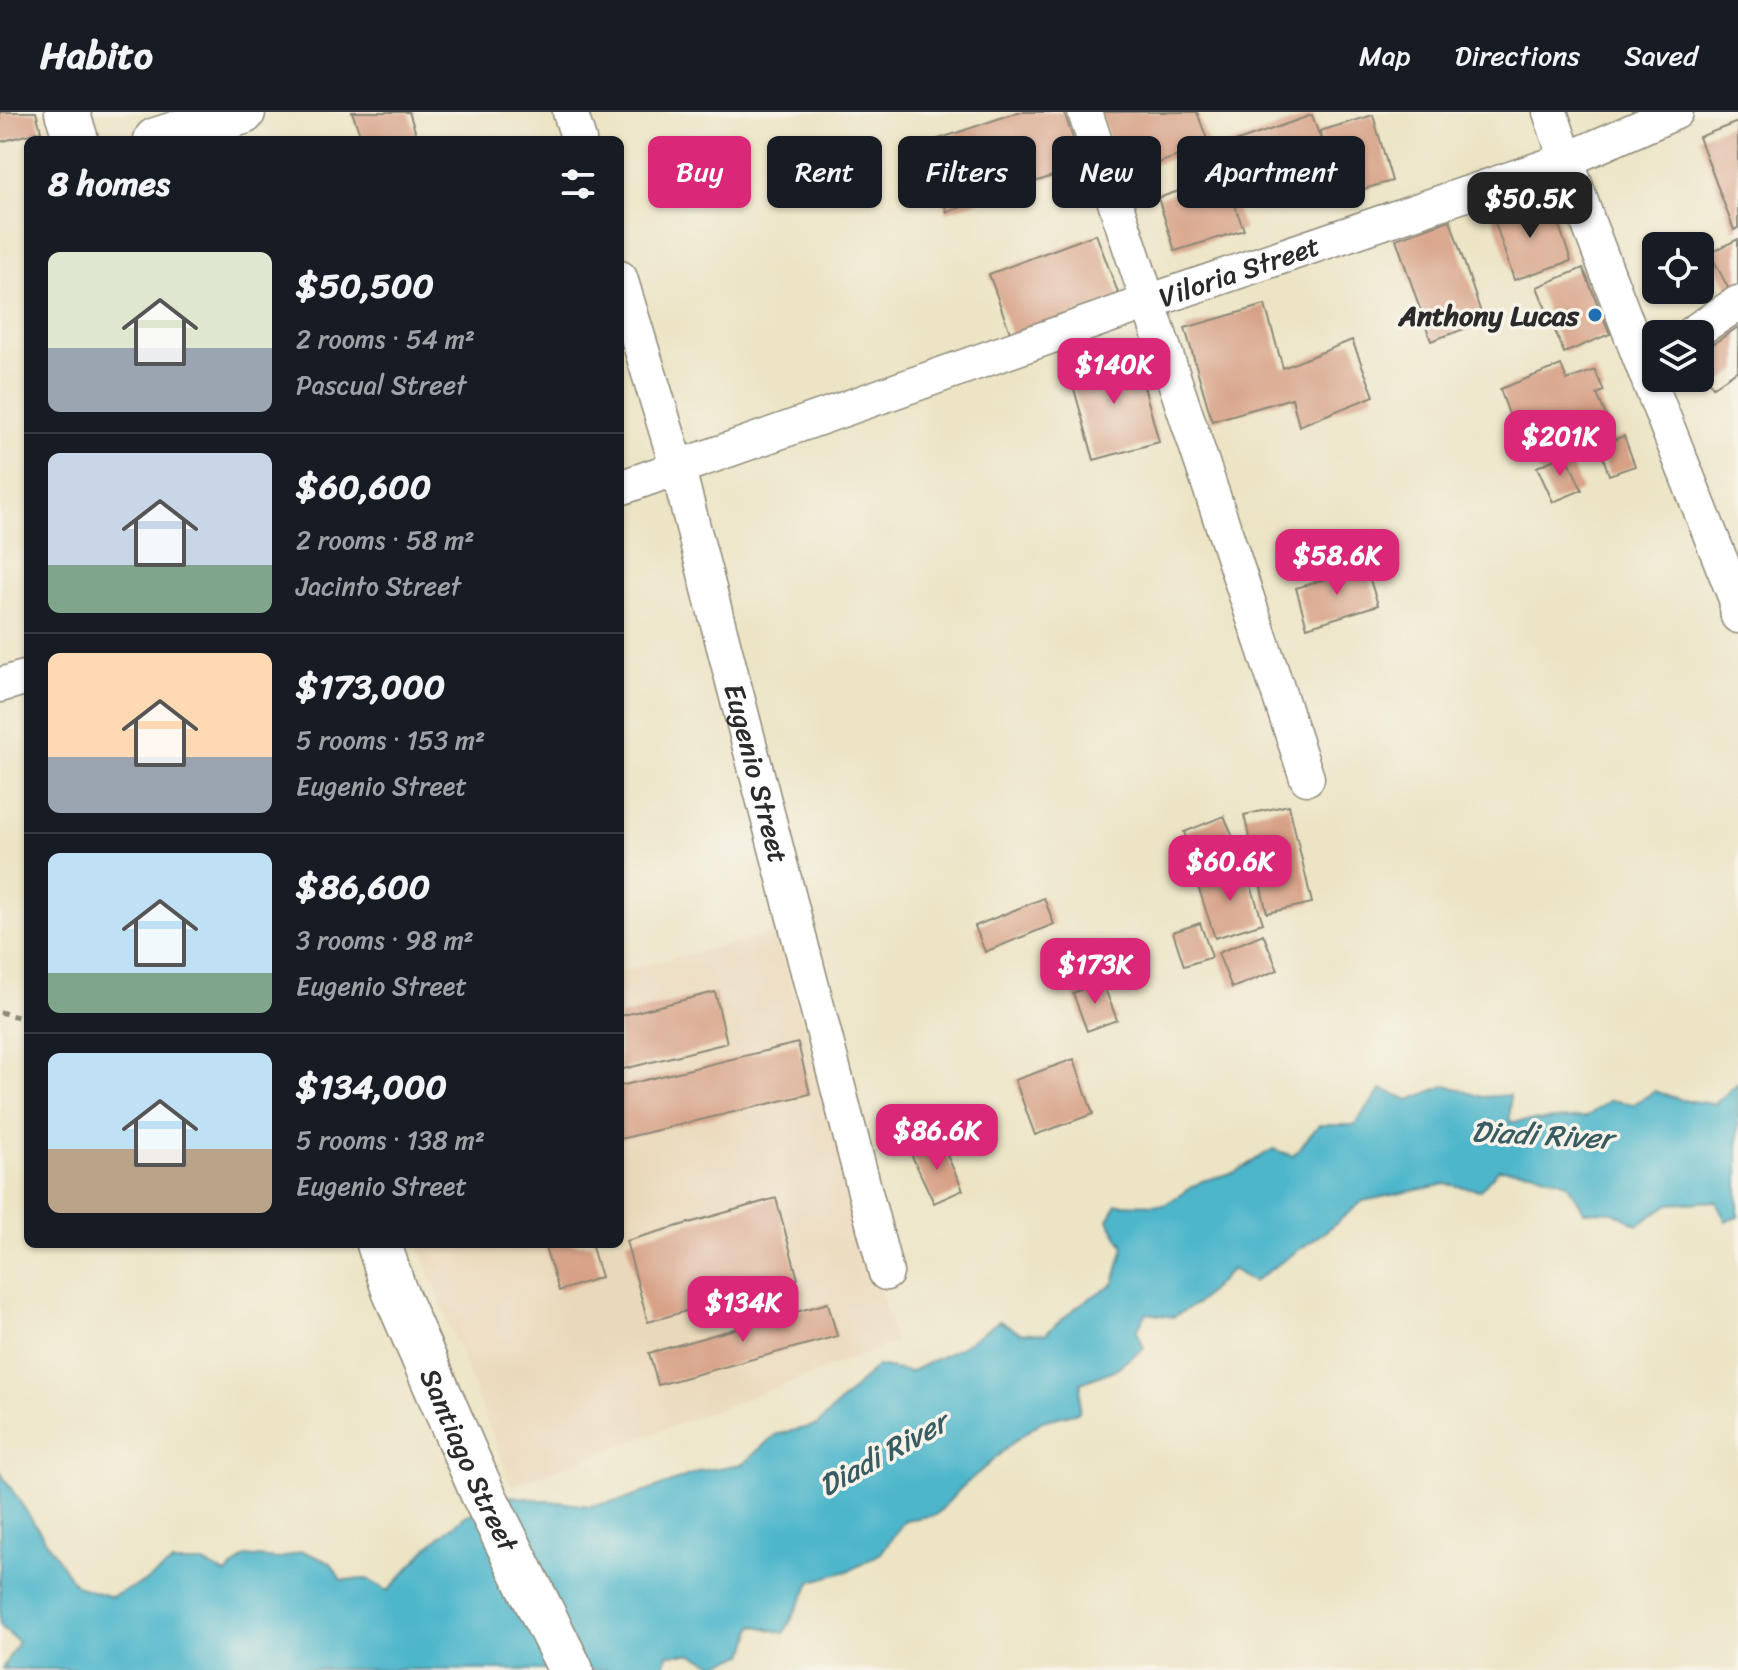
<!DOCTYPE html>
<meta charset="utf-8">
<style>
:root{--surface:#171b24;--page:#20242c;--text:#f1f3f6;--muted:#9ea1a6;--line:#363941;--accent:#db2777}
body{margin:0;font-family:Sriracha,sans-serif;background:var(--page);color:var(--text);height:100vh;display:flex;flex-direction:column;font-size:30px;white-space:nowrap}
*{box-sizing:border-box;margin:0}
p{font-size:26px;color:var(--muted)}
.icon{flex:none;width:44px;height:44px;fill:none;stroke:currentColor;stroke-width:2;stroke-linecap:round;stroke-linejoin:round}
.map{position:relative;flex:1;overflow:hidden}
.drawer{position:absolute;left:24px;top:24px;width:600px;height:1112px;display:flex;flex-direction:column;background:var(--surface);border-radius:12px;box-shadow:0 2px 6px #0004}
.drawer>*{flex:none}
.guide{position:absolute;left:648px;top:24px;width:760px;height:72px;display:flex;gap:16px}
.tools{position:absolute;left:1642px;top:120px;display:grid;gap:16px}
.tools a{display:grid;place-items:center;width:72px;height:72px;border-radius:12px;background:var(--surface);box-shadow:0 2px 6px #0004;font-size:40px}
.price{position:absolute;translate:-50% -68px;padding:0 18px;border-radius:16px;background:var(--accent);color:#fff;font-size:26px;line-height:52px;filter:drop-shadow(0 2px 4px #0008)}
.price::after{content:'';position:absolute;left:50%;top:48px;width:24px;height:18px;margin-left:-12px;background:inherit;clip-path:polygon(0 0,100% 0,50% 100%)}
.price.on{background:#222;color:#fff}
ul{padding:0;list-style:none}
li{display:flex;align-items:center;gap:24px;height:200px;padding:0 24px}
li+li{border-top:2px solid var(--line)}
li span{display:grid;place-items:center;flex:none;width:224px;height:160px;border-radius:12px;color:#555}
li>.icon{margin-inline-start:auto}
span .icon{width:96px;height:96px;fill:#fffc;stroke-width:1}
li b{font-size:34px}
h2{display:flex;justify-content:space-between;align-items:center;height:96px;padding:0 24px;font-size:34px}
.pill{padding:0 28px;border-radius:12px;background:var(--surface);box-shadow:0 2px 6px #0004;font-size:28px;line-height:72px}
.pill.on{background:var(--accent);color:#fff}
header{display:flex;align-items:center;gap:48px;box-sizing:border-box;height:112px;padding:0 40px;background:var(--surface);border-bottom:2px solid var(--line)}
header strong{font-size:38px}
nav{display:flex;gap:44px;margin-inline-start:auto;font-size:28px}
.map>svg:first-child{display:block}
.built{fill:#ead8ba}
.water{fill:#4db6cb;stroke:#3c707b;stroke-width:2}
.building{fill:#d7a186}
.lines{fill:none;stroke-linecap:round;stroke-linejoin:round}
.street-casing{stroke:#8c8878;stroke-width:37}
.secondary-casing{stroke:#8c8878;stroke-width:47}
.path{stroke:#8c8878;stroke-width:5;stroke-dasharray:6 6;stroke-linecap:butt}
.street{stroke:#fff;stroke-width:34}
.secondary{stroke:#fff;stroke-width:44}
.poi-dot{fill:#1f6fb2;stroke:#f7f3e8;stroke-width:3}
.labels{text-anchor:middle;stroke-width:7;stroke-linejoin:round;paint-order:stroke}
.street-label{font-size:28px;fill:#2b2b2b;stroke:#f7f3e8}
.poi-label{font-size:28px;font-weight:bold;fill:#2b2b2b;stroke:#f7f3e8;text-anchor:end}
.water-label{font-size:30px;font-style:italic;fill:#375c63;stroke:#f7f3e8}
</style>
<header>
<strong>Habito</strong>
<nav><a>Map</a><a>Directions</a><a>Saved</a></nav>
</header>
<div class="map">
<svg width="1738" height="1558" viewBox="0 0 1738 1558">
<rect width="100%" height="100%" fill="#f7f3e8"/>
<filter id="ink" filterUnits="userSpaceOnUse"><feTurbulence type="fractalNoise" baseFrequency=".0125" numOctaves="2"/><feDisplacementMap in="SourceGraphic" scale="16" xChannelSelector="R" yChannelSelector="G"/><feConvolveMatrix kernelMatrix="1 2 1 2 8 2 1 2 1" color-interpolation-filters="sRGB"/></filter>
<filter id="wash" filterUnits="userSpaceOnUse"><feTurbulence type="fractalNoise" baseFrequency=".006" numOctaves="4" result="noise"/><feDisplacementMap in="SourceGraphic" scale="32" xChannelSelector="R" yChannelSelector="G"/><feGaussianBlur stdDeviation="1.8" result="paint"/><feColorMatrix in="noise" values="0 0 0 0 0 0 0 0 0 0 0 0 0 0 0 0 0 1.4 0 .05"/><feComposite in="paint" operator="in"/></filter>
<g filter="url(#wash)">
<rect width="100%" height="100%" fill="#ece4c5"/>
<!-- built -->
<path class="built" d="M776,821L895,1231L512,1374L418,1132H620V859Z"/>
<!-- water -->
<path class="water" d="M1738,971V1105L1726,1109L1716,1089L1669,1092L1638,1113L1613,1100L1584,1099L1567,1071L1531,1059L1499,1057L1480,1078L1446,1072L1363,1089L1330,1116L1253,1170L1232,1157L1198,1191L1173,1205L1147,1201L1137,1218L1144,1236L1114,1258L1081,1271L1079,1300L1042,1309L1016,1328L961,1376L936,1403L905,1408L881,1441L851,1458L812,1469L784,1521L754,1513L745,1543L715,1552L692,1542H668L663,1558L2,1557L18,1530L0,1514V1360L76,1474L111,1485L145,1470L172,1451H204L226,1462L246,1444L278,1447L303,1439L331,1451L341,1468L367,1467L388,1479L430,1433L465,1404L511,1384L590,1394L627,1387L700,1359L743,1352L775,1323L817,1313L877,1254L910,1260L961,1235L999,1209L1019,1220L1045,1222L1079,1193L1114,1171L1124,1135L1108,1108L1117,1092L1164,1093L1202,1069L1235,1060L1273,1037L1293,1044L1319,1013H1354L1382,977L1409,988L1447,973L1482,985L1510,983V1010L1586,1005L1610,988L1634,992L1655,979L1682,988L1715,992Z"/>
<g id="blocks">
<!-- building -->
<path class="building" d="M0,0H36L41,19L0,30Z
M352,0H409L418,28H362Z
M1018,0H1064L1082,54L947,100L924,32Z
M1100,0H1197L1209,33L1122,64Z
M1312,3L1327,45L1320,19L1373,3L1392,69L1339,84L1330,55L1233,89L1244,118L1175,139L1158,86L1224,64L1215,37Z
M1738,10V116L1734,118L1699,25Z
M1518,89L1524,105L1553,95L1571,149L1514,168L1491,98Z
M1450,108L1484,210L1431,229L1396,127Z
M1096,122L1120,186L1012,226L989,162Z
M1738,127V174L1729,178L1710,141Z
M1583,156L1610,222L1564,241L1537,175Z
M1265,193L1283,256L1352,228L1374,284L1299,314L1292,286L1212,309L1185,216Z
M1738,215V258L1713,275L1700,256V241Z
M1135,241L1159,330L1094,348L1069,259Z
M1561,253L1567,268L1595,258L1604,279L1597,282L1611,316L1556,338L1553,330L1537,336L1524,303L1511,308L1500,277Z
M1624,324L1635,354L1609,363L1599,333Z
M1566,342L1582,378L1553,390L1537,355Z
M1366,455L1378,493L1307,515L1296,476Z
M1289,693L1312,791L1267,801L1244,703Z
M1224,704L1240,742L1199,759L1184,720Z
M1245,755L1263,811L1215,826L1197,771Z
M1044,786L1054,812L985,840L975,814Z
M1200,811L1212,845L1184,854L1173,820Z
M1263,822L1278,858L1232,876L1218,841Z
M1102,869L1117,908L1087,919L1073,881Z
M715,880L727,931L620,958V904Z
M798,931L810,982L620,1027V974Z
M1074,947L1093,1002L1035,1023L1015,968Z
M940,1028L963,1078L934,1091L911,1042Z
M776,1086L798,1167L648,1210L626,1129Z
M544,1132H591L601,1165L559,1179Z
M828,1191L837,1224L658,1273L649,1241Z"/>
</g>
</g>
<g filter="url(#ink)">
<use href="#blocks" fill-opacity="0" stroke="#8c8878" stroke-width="2"/>
<g class="lines">
<defs>
<g id="street">
<path d="M570,0L579,28"/>
<path d="M1085,0L1307,666"/>
<path d="M1550,0L1588,110L1643,254L1736,487L1738,504"/>
<path id="s1" d="M620,166L678,357L886,1161"/>
<path d="M1691,222L1738,191"/>
<path id="s2" d="M620,376L1148,190L1566,48L1676,0"/>
<path d="M0,573L28,565"/>
</g>
<g id="secondary">
<path d="M67,0L76,28"/>
<path d="M156,28L243,0"/>
<path id="s3" d="M379,1132L394,1178L482,1380L571,1558"/>
</g>
</defs>
<!-- street casing -->
<use href="#street" class="street-casing"/>
<!-- secondary casing -->
<use href="#secondary" class="secondary-casing"/>
<!-- path -->
<path class="path" d="M0,900L28,908"/>
<!-- street -->
<use href="#street" class="street"/>
<!-- secondary -->
<use href="#secondary" class="secondary"/>
</g>
</g>
<!-- markers -->
<circle class="poi-dot" cx="1595" cy="203" r="8"/>
<g class="labels">
<!-- street labels -->
<g class="street-label">
<text dy="10" stroke="none"><textPath href="#s2" startOffset="656">Viloria Street</textPath></text>
<text dy="10" stroke="none"><textPath href="#s1" startOffset="514">Eugenio Street</textPath></text>
<text dy="10" stroke="none"><textPath href="#s3" startOffset="234">Santiago Street</textPath></text>
</g>
<!-- poi labels -->
<g class="poi-label">
<text x="1579" y="213">Anthony Lucas</text>
</g>
<!-- water labels -->
<g class="water-label">
<text transform="translate(1542 1023) rotate(3)" y="10">Diadi River</text>
<text transform="translate(883 1342) rotate(-29)" y="10">Diadi River</text>
</g>
</g>
</svg>
<div class="tools">
<a><svg class="icon" aria-label="locate" viewBox="0 0 24 24"><circle cx="12" cy="12" r="6"/><path d="M12 2v4M12 18v4M2 12h4M18 12h4"/></svg></a>
<a><svg class="icon" aria-label="layers" viewBox="0 0 24 24"><path d="M12 4l9 5-9 5-9-5zM3 14l9 5 9-5"/></svg></a>
</div>
<b class="price on" style="left:1530px;top:128px">$50.5K</b>
<b class="price" style="left:1114px;top:294px">$140K</b>
<b class="price" style="left:1560px;top:366px">$201K</b>
<b class="price" style="left:1337px;top:485px">$58.6K</b>
<b class="price" style="left:1230px;top:791px">$60.6K</b>
<b class="price" style="left:1095px;top:894px">$173K</b>
<b class="price" style="left:937px;top:1060px">$86.6K</b>
<b class="price" style="left:743px;top:1232px">$134K</b>
<div class="guide">
<a class="pill on">Buy</a>
<a class="pill">Rent</a>
<a class="pill">Filters</a>
<a class="pill">New</a>
<a class="pill">Apartment</a>
</div>
<section class="drawer">
<h2>8 homes<svg class="icon" aria-label="filters" viewBox="0 0 24 24"><path d="M4 7h16M4 17h16"/><circle cx="9" cy="7" r="2"/><circle cx="15" cy="17" r="2"/></svg></h2>
<ul>
<li><span style="background:linear-gradient(#dfe7d0 60%,#9aa5b1 0)"><svg class="icon" aria-label="home" viewBox="0 0 24 24"><path d="M3 11l9-7 9 7M6 9v11h12V9"/></svg></span><div><b>$50,500</b><p>2 rooms · 54 m²</p><p>Pascual Street</p></div></li>
<li><span style="background:linear-gradient(#c9d6e8 70%,#7fa58c 0)"><svg class="icon" aria-label="home" viewBox="0 0 24 24"><path d="M3 11l9-7 9 7M6 9v11h12V9"/></svg></span><div><b>$60,600</b><p>2 rooms · 58 m²</p><p>Jacinto Street</p></div></li>
<li><span style="background:linear-gradient(#ffd9b3 65%,#9aa5b1 0)"><svg class="icon" aria-label="home" viewBox="0 0 24 24"><path d="M3 11l9-7 9 7M6 9v11h12V9"/></svg></span><div><b>$173,000</b><p>5 rooms · 153 m²</p><p>Eugenio Street</p></div></li>
<li><span style="background:linear-gradient(#bfe0f5 75%,#7fa58c 0)"><svg class="icon" aria-label="home" viewBox="0 0 24 24"><path d="M3 11l9-7 9 7M6 9v11h12V9"/></svg></span><div><b>$86,600</b><p>3 rooms · 98 m²</p><p>Eugenio Street</p></div></li>
<li><span style="background:linear-gradient(#bfe0f5 60%,#b9a48a 0)"><svg class="icon" aria-label="home" viewBox="0 0 24 24"><path d="M3 11l9-7 9 7M6 9v11h12V9"/></svg></span><div><b>$134,000</b><p>5 rooms · 138 m²</p><p>Eugenio Street</p></div></li>
</ul>
</section>
</div>
